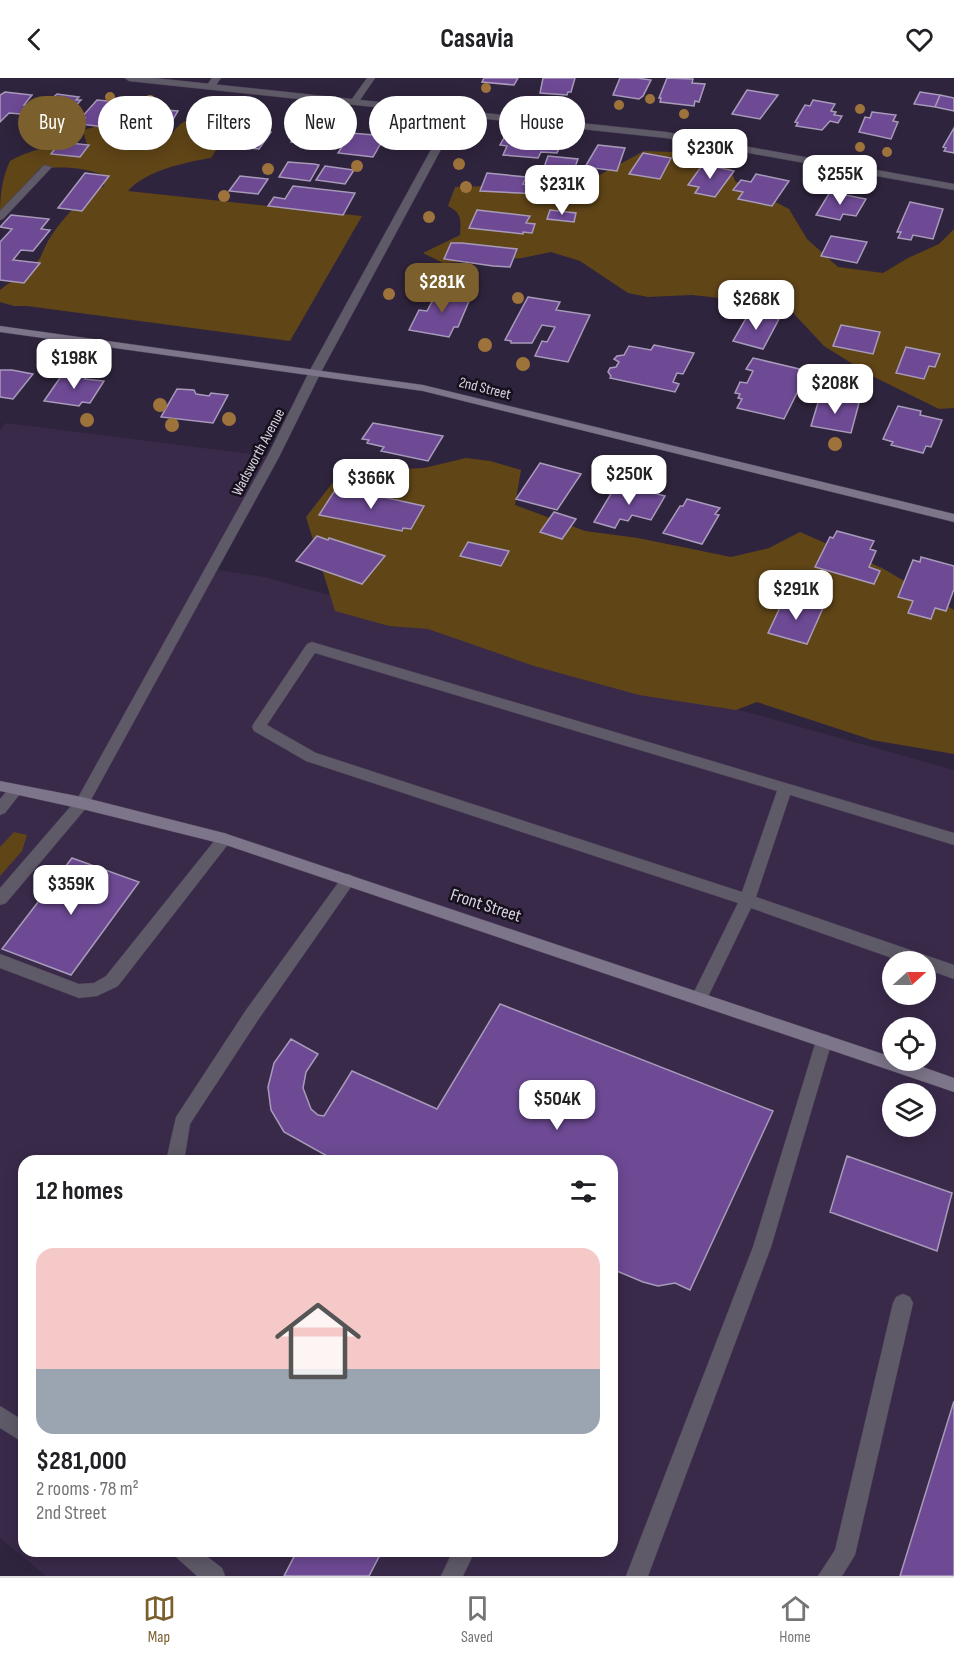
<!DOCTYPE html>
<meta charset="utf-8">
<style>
:root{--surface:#fff;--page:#f2f2f2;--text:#202124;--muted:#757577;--line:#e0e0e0;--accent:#7b5f2d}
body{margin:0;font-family:"Sofia Sans Condensed",sans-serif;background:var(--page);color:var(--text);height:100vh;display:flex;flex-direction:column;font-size:22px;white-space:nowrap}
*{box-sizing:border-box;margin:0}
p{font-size:20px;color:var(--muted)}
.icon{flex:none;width:33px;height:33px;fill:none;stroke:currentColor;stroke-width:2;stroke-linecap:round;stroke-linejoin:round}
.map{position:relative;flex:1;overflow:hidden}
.panel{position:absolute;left:18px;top:1077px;width:600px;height:402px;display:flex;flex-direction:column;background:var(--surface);border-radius:18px;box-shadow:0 3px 15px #0003}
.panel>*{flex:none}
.top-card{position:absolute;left:18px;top:18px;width:600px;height:54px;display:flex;gap:12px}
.needle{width:39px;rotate:69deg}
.fabs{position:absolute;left:882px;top:873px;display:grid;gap:12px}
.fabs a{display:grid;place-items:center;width:54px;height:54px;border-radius:50%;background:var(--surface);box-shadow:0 3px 15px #0003;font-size:30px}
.price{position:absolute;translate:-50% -51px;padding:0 14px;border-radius:12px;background:#fff;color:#222;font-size:20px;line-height:39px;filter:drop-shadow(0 2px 3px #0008)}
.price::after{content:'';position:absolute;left:50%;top:36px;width:18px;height:14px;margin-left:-9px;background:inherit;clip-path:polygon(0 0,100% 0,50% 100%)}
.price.selected{background:var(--accent);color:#fff}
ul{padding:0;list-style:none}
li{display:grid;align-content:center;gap:12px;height:318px;padding:0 18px}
li span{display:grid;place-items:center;height:186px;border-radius:18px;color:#555}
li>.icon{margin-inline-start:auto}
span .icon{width:108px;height:108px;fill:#fffc;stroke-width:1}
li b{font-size:26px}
h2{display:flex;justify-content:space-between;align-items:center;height:72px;padding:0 18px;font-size:26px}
.pill{padding:0 21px;border-radius:27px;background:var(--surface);box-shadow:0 3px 15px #0003;font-size:21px;line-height:54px}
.pill.selected{background:var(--accent);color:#fff}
header{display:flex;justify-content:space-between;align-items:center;height:78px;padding:0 18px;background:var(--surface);font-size:27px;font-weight:700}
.tab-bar{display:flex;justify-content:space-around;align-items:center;height:84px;border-top:2px solid var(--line);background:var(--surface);font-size:16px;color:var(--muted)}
.tab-bar a{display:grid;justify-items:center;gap:3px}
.tab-bar .selected{color:var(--accent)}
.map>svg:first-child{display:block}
.built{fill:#392a4a;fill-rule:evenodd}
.green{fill:#604517}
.building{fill:#6e4a95;stroke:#a89bba;stroke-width:1.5}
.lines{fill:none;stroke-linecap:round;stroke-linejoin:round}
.lane-casing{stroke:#4b4058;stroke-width:1}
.street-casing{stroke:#4b4058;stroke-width:1}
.secondary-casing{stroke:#4b4058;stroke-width:1}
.lane{fill:#5f5a67;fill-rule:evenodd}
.street{fill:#5f5a67;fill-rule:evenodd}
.secondary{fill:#7d7589;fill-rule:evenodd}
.tree{fill:#9e733b}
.labels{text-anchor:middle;stroke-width:5;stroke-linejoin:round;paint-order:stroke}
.far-street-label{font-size:15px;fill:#dbd4e4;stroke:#15101b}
.street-label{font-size:18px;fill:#dbd4e4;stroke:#15101b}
</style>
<header><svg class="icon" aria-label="back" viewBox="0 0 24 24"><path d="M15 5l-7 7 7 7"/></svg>Casavia<svg class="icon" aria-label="heart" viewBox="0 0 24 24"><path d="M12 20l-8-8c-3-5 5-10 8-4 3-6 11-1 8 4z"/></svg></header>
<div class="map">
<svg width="954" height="1498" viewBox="0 0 954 1498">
<rect width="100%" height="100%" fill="#2f243d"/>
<!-- built -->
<path class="built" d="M6,345L273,379L211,491L264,499L954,692V1498H46L0,1460V352ZM892,884H926V916H892ZM892,950H926V982H892ZM892,1016H926V1048H892ZM24,1083H612V1473H24Z"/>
<!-- green -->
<path class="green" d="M205,39L214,49L220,66L211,80C186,84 145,93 128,113L362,138L290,263L27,228H14L0,224V212C13,201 30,194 40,180C43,174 45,168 48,163C64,138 79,122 104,108V97C81,89 62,88 39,91L0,137C0,118 2,100 10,83C35,70 61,63 88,71L83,52L117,43L132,45L127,56L131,69C138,69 149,72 155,70C178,60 169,41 205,39Z
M644,73L699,75L727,81L735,103L789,131L807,161L838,189L883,195L908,180L939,166L954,151V330L939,331L872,298L824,268L782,223L767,225L692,217L648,219L628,215L580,183L551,174L522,180L443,185L423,175L460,157C461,142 462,135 448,128L455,109L551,106L596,99Z
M466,380L490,383L521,392L515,427L585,453L638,460L731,479L769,470L800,454L882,490L954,532V676L872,662L757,624L736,632L639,617L534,588L428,551L389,548L335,533L306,439L337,399L381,392L424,390Z
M14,754L27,757L22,773L0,798V769Z"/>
<!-- building -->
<path class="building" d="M484,0H518L514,7L482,4Z
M543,0H575L571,14H568L567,17L540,15Z
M620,0H637L651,2L643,18L639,21L613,17Z
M667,0L693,1L692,5L705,6L699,24L695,23L694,28L660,24L661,20H659Z
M747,12L778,17L760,41L732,36Z
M5,14L32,17L24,27H29L21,36L9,35L0,44V17Z
M920,14L940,17L935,29L914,26Z
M57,16L79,19L76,22H81L62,43L46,41L51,35L38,33Z
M940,17L954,20V33L935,29Z
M97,22L120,24L115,30L124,31L104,49L80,46L85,40H81Z
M813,22L835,26L831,33L836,34L834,37L842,38L838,45L830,43L822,52L796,48L798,45L795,44L805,27L810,28Z
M149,31L178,33L164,57L130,54Z
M872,34L896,37L893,43L898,44L891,61L859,54L865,39L870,40Z
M199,39L240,44L232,54L245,55L247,51L271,54L259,71L232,68L228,67L232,62L196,58L199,54L189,53Z
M303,44L338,47L327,68L291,64Z
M954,50V75L944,73L946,70L943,69Z
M351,55L385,58L373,79L338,75Z
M505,58L540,62L541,60L563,62L557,75L541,74L538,80L503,77L507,68L500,67Z
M60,64L89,67L80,79L51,76Z
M598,67L625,70L617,93L585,89Z
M643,75L671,80L660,101L629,96Z
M548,78L578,81L573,95L543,92Z
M288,84L314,86L319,87L310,103L279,99Z
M703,86L734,93L715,119L695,115L699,109L688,107Z
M325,88L354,92L345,106L316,102Z
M85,95L109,98L82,133L58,130Z
M487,95L526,99L523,106L543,108L541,116L480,113Z
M756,96L789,103L772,128L738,121L743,114L733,112L741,102L751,104Z
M240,98L268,101L258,116L229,113Z
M293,108L355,115L343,137L268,128L274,119L285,121Z
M830,114L866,121L856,138L843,136L840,142L816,137Z
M910,124L943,131L933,161L913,157L911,162L898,160L901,154H897Z
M477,132L530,138L526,145L535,146L532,155L523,154V156L469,150Z
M550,132L576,135L574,144L547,141Z
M11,137L49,141L41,151L50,152L33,173L21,172L13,182L40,185L24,205L0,202V164L12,151L0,149Z
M831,158L867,164L857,185L821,178Z
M451,165H462L517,171L510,189L493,188L444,181Z
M448,213L472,216L458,249H454L449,259L409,252L419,232L427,233L436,216L445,218Z
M528,219L560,224L556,232L590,237L568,284L535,278L542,263L547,264L555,249L542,247L532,265H511V263L505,262Z
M749,235L779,241L763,271L733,263Z
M841,247L880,254L873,276L833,268Z
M654,267L694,275L683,296L677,295L673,304L679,306L675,314L610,300L611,298L608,294L610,290L616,289L619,284L614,281L617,278L624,277L629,268L651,272Z
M906,269L940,276L935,289L929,288L924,301L896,295Z
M753,280L808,293L784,341L737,330L742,321L738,320L740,316L735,315L740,304L747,305L753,293L746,291Z
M0,292H12L33,296L13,321L0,319Z
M64,294L87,297L85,301L104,303L90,325L82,324L79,328L44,323Z
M177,311L194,312L196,316L209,318L211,315L228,317L213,345L161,339Z
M820,318L859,325L851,355L811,348Z
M898,328L921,333L920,337L942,342L931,369L926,368L923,375L891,367L893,364L883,361Z
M373,345L395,349L443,358L428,383L381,373L384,369L367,365L369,362L362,361Z
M540,385L581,396L557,432L516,421Z
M619,406L665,418L651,442L632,437L628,443L620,441L615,450L594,444L615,409Z
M337,409L424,428L411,451L403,450L402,453L319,437Z
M687,421L720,430L715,436L719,437L702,466L663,455L680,428H683Z
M554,434L576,441L562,461L540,454Z
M837,453L874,463L870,471L876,473L869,489L880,493L874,506L815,489L830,459L833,460Z
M317,458L328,462L329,460L385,478L362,506L296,483Z
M468,464L509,473L501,488L460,478Z
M921,479L954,488V511L946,533L935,530L931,541L908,535L913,523L898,519L913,482L920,484Z
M785,519L823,530L807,566L768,555Z
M72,780L139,804L71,897L2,871Z
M500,926L773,1033L690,1212L675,1205L658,1208L643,1204L612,1191V1083H336L284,1054L271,1032L268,1009L274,985L291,961L318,976L306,994L303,1010L311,1031L318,1037L324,1038L352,993L437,1031Z
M847,1078L952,1115L937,1173L830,1134Z
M954,1323V1498H900Z
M297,1473H382L369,1498H284Z"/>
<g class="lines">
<defs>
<path id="lane" d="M212,0H221L213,11H207L206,9Z
M44,87L52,89L3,141L0,142V133Z
M312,564L954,755V767L790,717L756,819L954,887V901L926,891V884H903L751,830L705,925L699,927L693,925L691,920L738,825L306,683L254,653L252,649L254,645L307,566ZM315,575L777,713L742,814L316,675L267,647Z
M16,707L21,708L23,712L5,735L0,737V721L11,708Z
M82,719L87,721L89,725L87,729L6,825L0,827V810L77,721Z
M224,755L229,757L232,761L229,765L118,908L97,918L79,920L0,890V876L79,906L94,905L106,898L219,757Z
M348,796L353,798L356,802L353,806L258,942L190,1046L184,1083H166L176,1039L246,932L343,798Z
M824,956L830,958L832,963L771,1169L648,1498H626L753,1169L816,963L818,958Z
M903,1216L910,1219L913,1225L855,1477L842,1498H818L835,1472L893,1225L896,1219Z
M0,1328L24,1343V1365L0,1350Z
M173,1473H200L222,1490L225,1498H197L177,1480Z
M453,1473H475L463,1498H441Z"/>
<path id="street" d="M125,0H154L352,21L367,0H375L360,22L666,54L954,106V112L666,60L459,38L321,294L279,379L87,729H77L75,725L267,379L309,294L450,37L129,3Z"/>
<path id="secondary" d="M0,248L423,307L954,436V444L423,313L0,254Z
M0,703L82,719L224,755L892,979V982H903L954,1000V1014L223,766L82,731L0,713Z"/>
</defs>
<!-- lane casing -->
<use href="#lane" class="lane-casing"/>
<!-- street casing -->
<use href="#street" class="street-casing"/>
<!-- secondary casing -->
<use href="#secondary" class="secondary-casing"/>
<!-- lane -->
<use href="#lane" class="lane"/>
<!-- street -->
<use href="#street" class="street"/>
<!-- secondary -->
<use href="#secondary" class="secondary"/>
</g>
<!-- trees -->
<g class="tree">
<circle cx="486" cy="10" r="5"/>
<circle cx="110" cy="19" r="5"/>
<circle cx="650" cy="21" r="5"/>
<circle cx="150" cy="22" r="5"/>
<circle cx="619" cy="27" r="5"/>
<circle cx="860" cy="31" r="5"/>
<circle cx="250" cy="33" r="5"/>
<circle cx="684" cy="36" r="5"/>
<circle cx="387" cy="48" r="5"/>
<circle cx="413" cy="65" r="5"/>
<circle cx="860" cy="69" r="5"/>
<circle cx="887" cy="74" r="5"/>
<circle cx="459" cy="86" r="6"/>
<circle cx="357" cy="88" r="6"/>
<circle cx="268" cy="91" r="6"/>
<circle cx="466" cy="109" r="6"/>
<circle cx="224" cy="118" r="6"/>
<circle cx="429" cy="139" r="6"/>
<circle cx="389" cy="216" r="6"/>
<circle cx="518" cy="220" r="6"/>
<circle cx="485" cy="267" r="7"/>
<circle cx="523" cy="286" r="7"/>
<circle cx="160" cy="327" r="7"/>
<circle cx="229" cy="341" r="7"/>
<circle cx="87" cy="342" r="7"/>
<circle cx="172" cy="347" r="7"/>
<circle cx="835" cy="366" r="7"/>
</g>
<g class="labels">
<!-- far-street labels -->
<g class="far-street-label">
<text transform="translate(485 310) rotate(14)" y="5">2nd Street</text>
<text transform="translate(258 374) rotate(-62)" y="5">Wadsworth Avenue</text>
</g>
<!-- street labels -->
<g class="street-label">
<text transform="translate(486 827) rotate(18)" y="6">Front Street</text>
</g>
</g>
</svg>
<div class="fabs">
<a><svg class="needle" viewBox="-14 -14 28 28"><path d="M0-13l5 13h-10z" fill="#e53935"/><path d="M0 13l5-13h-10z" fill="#757577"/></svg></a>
<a><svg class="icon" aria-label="locate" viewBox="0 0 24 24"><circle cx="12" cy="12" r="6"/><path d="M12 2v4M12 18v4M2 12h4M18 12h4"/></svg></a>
<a><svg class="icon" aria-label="layers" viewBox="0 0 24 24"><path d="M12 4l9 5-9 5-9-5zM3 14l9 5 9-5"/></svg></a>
</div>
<b class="price" style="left:710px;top:102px">$230K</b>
<b class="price" style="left:840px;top:128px">$255K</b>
<b class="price" style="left:562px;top:138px">$231K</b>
<b class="price selected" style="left:442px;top:236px">$281K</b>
<b class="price" style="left:756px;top:253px">$268K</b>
<b class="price" style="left:74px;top:312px">$198K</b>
<b class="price" style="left:835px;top:337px">$208K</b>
<b class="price" style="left:629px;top:428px">$250K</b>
<b class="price" style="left:371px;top:432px">$366K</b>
<b class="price" style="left:796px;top:543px">$291K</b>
<b class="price" style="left:71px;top:838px">$359K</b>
<b class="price" style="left:557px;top:1053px">$504K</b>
<div class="top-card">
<a class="pill selected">Buy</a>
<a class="pill">Rent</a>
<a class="pill">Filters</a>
<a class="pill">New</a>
<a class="pill">Apartment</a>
<a class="pill">House</a>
</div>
<section class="panel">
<h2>12 homes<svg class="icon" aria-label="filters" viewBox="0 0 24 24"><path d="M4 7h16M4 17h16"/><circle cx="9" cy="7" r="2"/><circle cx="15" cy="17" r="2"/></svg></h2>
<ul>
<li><span style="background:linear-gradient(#f6c9c9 65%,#9aa5b1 0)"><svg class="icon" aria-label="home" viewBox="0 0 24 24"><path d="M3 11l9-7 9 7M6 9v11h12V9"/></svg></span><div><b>$281,000</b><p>2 rooms · 78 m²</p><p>2nd Street</p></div></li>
</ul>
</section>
</div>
<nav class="tab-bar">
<a class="selected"><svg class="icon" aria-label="map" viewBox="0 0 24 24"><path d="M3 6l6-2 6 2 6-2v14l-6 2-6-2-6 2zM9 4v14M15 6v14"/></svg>Map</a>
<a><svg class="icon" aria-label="saved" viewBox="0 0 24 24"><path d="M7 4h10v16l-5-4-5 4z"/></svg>Saved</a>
<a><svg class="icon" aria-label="home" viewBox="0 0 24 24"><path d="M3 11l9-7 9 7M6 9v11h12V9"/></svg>Home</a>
</nav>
